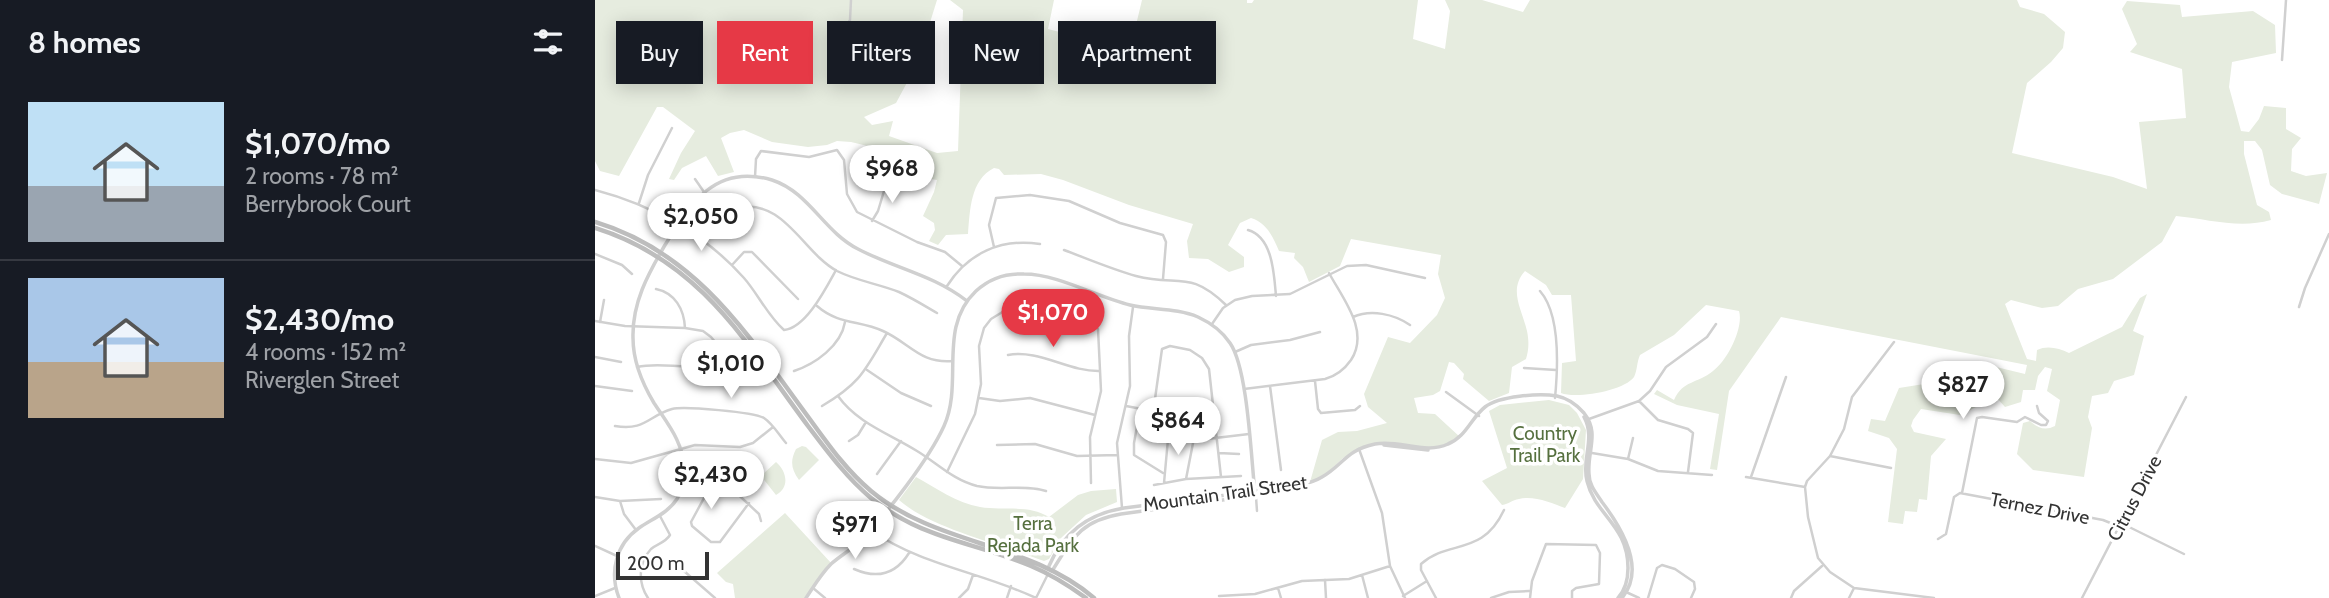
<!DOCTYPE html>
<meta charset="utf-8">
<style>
:root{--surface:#171b24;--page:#242831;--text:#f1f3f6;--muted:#9ea1a6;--line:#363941;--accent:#e63946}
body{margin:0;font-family:Cabin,sans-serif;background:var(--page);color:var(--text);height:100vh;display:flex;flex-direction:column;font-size:26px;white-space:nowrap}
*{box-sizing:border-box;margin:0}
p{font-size:23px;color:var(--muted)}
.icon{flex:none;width:38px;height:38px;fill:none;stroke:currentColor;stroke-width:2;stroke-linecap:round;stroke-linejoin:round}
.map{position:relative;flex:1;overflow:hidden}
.details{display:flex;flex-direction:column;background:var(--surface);width:595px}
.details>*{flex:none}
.banner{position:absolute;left:21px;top:21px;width:665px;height:63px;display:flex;gap:14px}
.scale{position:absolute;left:21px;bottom:18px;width:93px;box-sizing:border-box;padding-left:7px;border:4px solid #333;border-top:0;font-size:19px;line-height:24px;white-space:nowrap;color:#333;-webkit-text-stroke:5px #fff;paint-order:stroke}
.price{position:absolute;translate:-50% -60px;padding:0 16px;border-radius:24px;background:#fff;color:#222;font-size:23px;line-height:46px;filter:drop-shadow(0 2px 4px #0008)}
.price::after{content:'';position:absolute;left:50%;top:42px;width:21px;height:16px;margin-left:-10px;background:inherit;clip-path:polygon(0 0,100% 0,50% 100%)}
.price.active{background:var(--accent);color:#fff}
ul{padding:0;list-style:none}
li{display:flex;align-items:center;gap:21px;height:175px;padding:0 28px}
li+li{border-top:2px solid var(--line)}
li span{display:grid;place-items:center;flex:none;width:196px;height:140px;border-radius:0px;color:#555}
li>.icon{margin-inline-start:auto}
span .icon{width:84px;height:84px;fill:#fffc;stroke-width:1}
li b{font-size:30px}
h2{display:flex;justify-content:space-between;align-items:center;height:84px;padding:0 28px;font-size:30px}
.tag{padding:0 24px;border-radius:0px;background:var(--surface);box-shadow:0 4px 18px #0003;font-size:24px;line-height:63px}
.tag.active{background:var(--accent);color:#fff}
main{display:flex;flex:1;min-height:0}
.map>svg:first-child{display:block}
.green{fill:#e6ecdf}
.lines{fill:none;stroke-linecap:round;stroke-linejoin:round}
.minor{stroke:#d0d0d0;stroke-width:2.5}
.tertiary{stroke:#d0d0d0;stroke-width:3.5}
.secondary{stroke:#bdbdbd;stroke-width:4.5}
.labels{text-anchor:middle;stroke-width:7;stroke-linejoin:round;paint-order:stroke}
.park-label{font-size:19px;fill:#56703f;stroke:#fff}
.street-label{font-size:19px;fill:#333;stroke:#fff}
</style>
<main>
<section class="details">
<h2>8 homes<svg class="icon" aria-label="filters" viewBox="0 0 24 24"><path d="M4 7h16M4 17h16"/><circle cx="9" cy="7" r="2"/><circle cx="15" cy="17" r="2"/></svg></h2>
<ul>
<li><span style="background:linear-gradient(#bfe0f5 60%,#9aa5b1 0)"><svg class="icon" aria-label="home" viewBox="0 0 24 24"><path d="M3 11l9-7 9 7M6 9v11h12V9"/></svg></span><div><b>$1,070/mo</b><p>2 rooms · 78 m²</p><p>Berrybrook Court</p></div></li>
<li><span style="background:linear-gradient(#a9c7e8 60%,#b9a48a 0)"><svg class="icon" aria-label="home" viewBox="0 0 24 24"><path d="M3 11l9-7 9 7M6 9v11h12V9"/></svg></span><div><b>$2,430/mo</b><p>4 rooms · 152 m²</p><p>Riverglen Street</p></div></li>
</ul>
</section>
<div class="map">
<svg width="1734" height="598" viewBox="0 0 1734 598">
<rect width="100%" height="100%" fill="#fff"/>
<!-- green -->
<path class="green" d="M0,0H342L322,64L301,103L269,117L277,125L298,121L294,136L342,153L363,151L368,10L355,0H459L453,29L535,50L547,0H652V3H657L659,0H823L818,39L850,49L855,11L850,0H887L928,12L935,0H1422L1425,7L1449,14L1470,32L1468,48L1456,62L1432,83L1417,153L1518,177L1552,189L1544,122L1591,118L1587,69L1535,52L1542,44L1527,9L1532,1L1585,5L1587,17L1658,11L1680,25L1681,53L1637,62L1634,87L1646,131L1654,132L1664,119L1669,106L1691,108V129L1706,138L1697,149L1696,171L1711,176L1732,173L1724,204L1687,194L1675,185L1667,150L1660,141H1649V154L1662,205L1674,212L1676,220C1644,229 1613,219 1581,216L1567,242L1518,279L1483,289L1463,306L1447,308L1416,300L1410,304L1432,359L1441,361L1442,350C1452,345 1464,348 1474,353L1527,327L1545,298L1552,294L1538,331L1549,336L1539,375L1519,381L1513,393L1497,396L1493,417L1497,428L1489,477L1438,470L1422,454L1428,423L1435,421C1443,428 1450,431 1460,426L1465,400L1452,391L1457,369L1450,367L1443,376L1440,390H1428L1426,402L1410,407L1401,397L1365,415L1326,409L1318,420L1316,426L1319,432L1351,439L1336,456L1332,500L1324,499L1322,512L1310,511L1308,524L1293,522L1302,449L1294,438L1273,431L1276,419L1290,421L1304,388L1354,380L1376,368L1397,366L1430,374L1432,365L1186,317L1134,391L1122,470L1115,469L1124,414L1082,405L1059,394L1062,390L1079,400C1088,380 1102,384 1118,371C1132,361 1149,328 1144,311L1111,305L1079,335L1045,355C1042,361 1042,372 1039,377C1029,391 981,399 966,393L967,363L981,361L976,295H957L951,285L930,271C913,290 927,309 932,331C934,341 934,349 931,359L917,367L914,393L894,401L868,379L869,374L859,363L854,362L845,391L838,395L819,398L823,413L840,414L865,437L843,448L778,444L748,458L731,474L715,482L727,440L743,432L762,431L792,423L773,407L769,394L793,337L815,343L842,315L850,298L843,274L846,255L756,239L745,266L714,282L708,267L699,258L700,253L684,251C678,237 672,223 656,218L645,223L633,245L649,257V267L634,272L613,259L594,258L592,241L598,224L534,205L468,180L446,174L409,175L404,169L399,168C375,180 375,211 373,234L351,235L343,245L334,241L340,230L339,223L328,216L339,192L342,180L306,174L302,166V153L256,142L242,141L232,145L213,147L177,142L149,130L135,133L126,138L139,172L123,176L111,156L87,168L79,180L74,179L86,153L100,131L68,107H62L24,176L5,171L0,161Z
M954,400L974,405L982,413L991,430L988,479L970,508C957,503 938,495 924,499C917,500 914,504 907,505L887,481L912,468L894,411L905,405Z
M207,446L211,447L224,460L204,480C196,469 195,461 201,449Z
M181,462C192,471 195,488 181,495L166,476Z
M321,477C341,488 362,503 385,507C408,511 434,504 454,517L483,495L496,491L521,489L522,502L491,515L466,538L454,559L449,561C408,545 335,528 304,500Z
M190,513L237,564L211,598H140L138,584L131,582L122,573Z"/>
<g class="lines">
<!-- minor -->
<path class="minor" d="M243,56L242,42L255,20L256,0
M1687,60L1691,0
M160,177L161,159L166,151L214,157L242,150L249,160L252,194L262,212L322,242L350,252L367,266
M100,179L109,192
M0,190C57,205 110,234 149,278C163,294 173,316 189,330C211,328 231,288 241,270
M44,203L53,175L77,128
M277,221L283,211L292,181L303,179L316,186
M653,230C678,237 679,275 681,296
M104,238C112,223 125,212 141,208C189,197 207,252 242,271C262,281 284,284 304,292C317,298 330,306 342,313
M399,247L394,225L401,198L435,195L474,201L525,223L568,235L571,242L568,279
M469,250C493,259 516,269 541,276C583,287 594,269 631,305
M0,254L27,265L37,274
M137,265L149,252H157L203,299
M352,286C373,253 406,238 445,244
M61,289C80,293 89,309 90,328
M945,291C966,315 963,367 960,398
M222,306C244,325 264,320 288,331C315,343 325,364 358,361
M1704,307L1710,288L1734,234
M758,317C776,309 799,314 815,325
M0,321L30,326L90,328L108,331L116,337L131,355L144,373L147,382
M5,322L9,300
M617,324L628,308L640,300L657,296L695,294L752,266L771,265L830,278
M640,352L656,345L695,340L725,332
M413,355C444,349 474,372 505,371
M0,357L26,362
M42,367C74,360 101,376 130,356
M929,368L961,370
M272,370L306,393L336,406
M199,371C220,364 246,346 250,322
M720,381L723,409L726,413L760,410L765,406
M0,386L37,391
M675,386L686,470
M649,389L730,379C741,376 749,370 756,360C775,331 748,299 734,273
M851,392L884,416
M243,396C262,423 295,434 322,451C342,463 358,480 382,486C405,491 429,484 451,491
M384,398L405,401L435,398L500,415
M1044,401L1063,420L1093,429L1098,433L1093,472
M227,406C266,383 270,370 292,333
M531,406L552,410L576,428L599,438L612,439L654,434
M545,410L539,443V455L568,473
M558,413L567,349L575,346L595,350L607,358L614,369L626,477
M994,419L1044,401L1055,391L1071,367L1112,337L1121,324
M20,426C50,431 53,416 77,409C89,406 159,412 169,418C178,424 184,435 191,443
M254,441L263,435L271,422
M402,445L440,444L482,456L522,455
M764,449L787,513L795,566L810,598
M624,453L644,454
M997,453L1033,459L1063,471L1117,475
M1235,456L1296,468
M0,459L36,463L100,445L145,447L158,443L178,427
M1033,459L1038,438
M352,472L380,414L386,384L384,346L389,328L396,319L414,308L430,306L498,325L503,329L506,391L495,437L496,483
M282,474L306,441
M1151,477L1210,487
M1156,477L1191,377
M591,479L599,438
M88,481L134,486L164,514L166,521
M111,483L109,498L96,522L97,526L116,542H125L154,503
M569,483L573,439L576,428
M559,485L591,479L646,476
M1367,493L1382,418L1387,417L1422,422L1430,417L1446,425H1451L1453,421L1444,413L1442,406
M0,497L25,501L66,499
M661,497L662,511
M25,501L29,514L41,530
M527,508L522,443L535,386L534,336L538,307
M1526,523L1589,554
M277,531C328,566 386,572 441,598
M1343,539L1351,534L1359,497L1365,493L1508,520L1523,526
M0,546L22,556
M82,565L120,598
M259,569C282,579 301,574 314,553
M767,575L773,598
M730,580L731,598
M218,588L230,598
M683,588L686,598
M1259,588L1235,572L1223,558L1213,517L1210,487L1212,481L1235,456L1249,429L1257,397L1299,342
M1259,588L1339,598
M1031,592L1044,598
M0,596L20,588
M624,596L660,594L707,581L754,579L795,566
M808,596L832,581
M53,598C43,583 43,563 56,549C63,543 70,543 75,535L65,516
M364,598L373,589L378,575
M412,598L416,586
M441,598L452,576
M841,598L826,570V564C854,539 887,557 909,510
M896,598L914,592L934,591
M935,598L937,581L951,544L1001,545L1005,553L1004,584L981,588L977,591V598
M1053,598L1062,568L1067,565L1080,569L1099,582L1100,589L1096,598
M1196,598L1199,591L1227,566
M1254,598L1259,588
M1487,598L1591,397"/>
<!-- tertiary -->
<path class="tertiary" d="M989,417C1001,439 986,459 992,481C1000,515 1033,525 1033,568C1033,579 1031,589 1023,598
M789,445L833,450
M453,568C468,533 492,514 529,508L702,486C710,484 719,482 727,477C748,465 751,450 780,444C804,439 830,455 853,444C871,437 876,418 890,407C904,396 944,393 962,396C972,398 982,405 989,413C1005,433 992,451 994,474C994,485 1001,493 1007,502C1026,527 1052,568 1027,598
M457,571C478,538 485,521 526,514L671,494
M24,598C14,572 21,544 44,528C57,519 73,513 82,499C87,491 89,479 89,469C89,443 72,423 59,403C47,383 38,362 38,338C37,303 53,274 70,245C95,204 120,163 177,180C214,192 229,232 263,249C299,268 339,275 372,301
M211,598C219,586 226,574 236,564C245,556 256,550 265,541C291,515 334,459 349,426C369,382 342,328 381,291C394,279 411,273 429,274C463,274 502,297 535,305C557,310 582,308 603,317C616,323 627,331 635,343C653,369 656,458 660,493"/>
<!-- secondary -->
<path class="secondary" d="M0,222C103,253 154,337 214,418C233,444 251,470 276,491C342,546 434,542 499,598
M0,228C106,261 151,343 213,426C232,451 251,477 276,498C328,540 377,541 436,566C455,574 473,585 491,598"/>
</g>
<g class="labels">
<!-- park labels -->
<g class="park-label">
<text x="950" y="440">Country<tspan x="950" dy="22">Trail Park</tspan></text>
<text x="438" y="530">Terra<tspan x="438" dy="22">Rejada Park</tspan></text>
</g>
<!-- street labels -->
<g class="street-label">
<text transform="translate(630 493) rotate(-8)" y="7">Mountain Trail Street</text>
<text transform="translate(1539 498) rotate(-62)" y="7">Citrus Drive</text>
<text transform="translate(1445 508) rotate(11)" y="7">Ternez Drive</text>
</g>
</g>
</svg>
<div class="scale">200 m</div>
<b class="price" style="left:297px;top:205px">$968</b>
<b class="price" style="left:106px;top:253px">$2,050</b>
<b class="price active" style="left:458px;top:349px">$1,070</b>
<b class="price" style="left:136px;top:400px">$1,010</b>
<b class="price" style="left:1368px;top:421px">$827</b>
<b class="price" style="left:583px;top:457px">$864</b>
<b class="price" style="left:116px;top:511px">$2,430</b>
<b class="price" style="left:260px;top:561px">$971</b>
<div class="banner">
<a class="tag">Buy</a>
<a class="tag active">Rent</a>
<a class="tag">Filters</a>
<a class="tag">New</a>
<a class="tag">Apartment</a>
</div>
</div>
</main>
